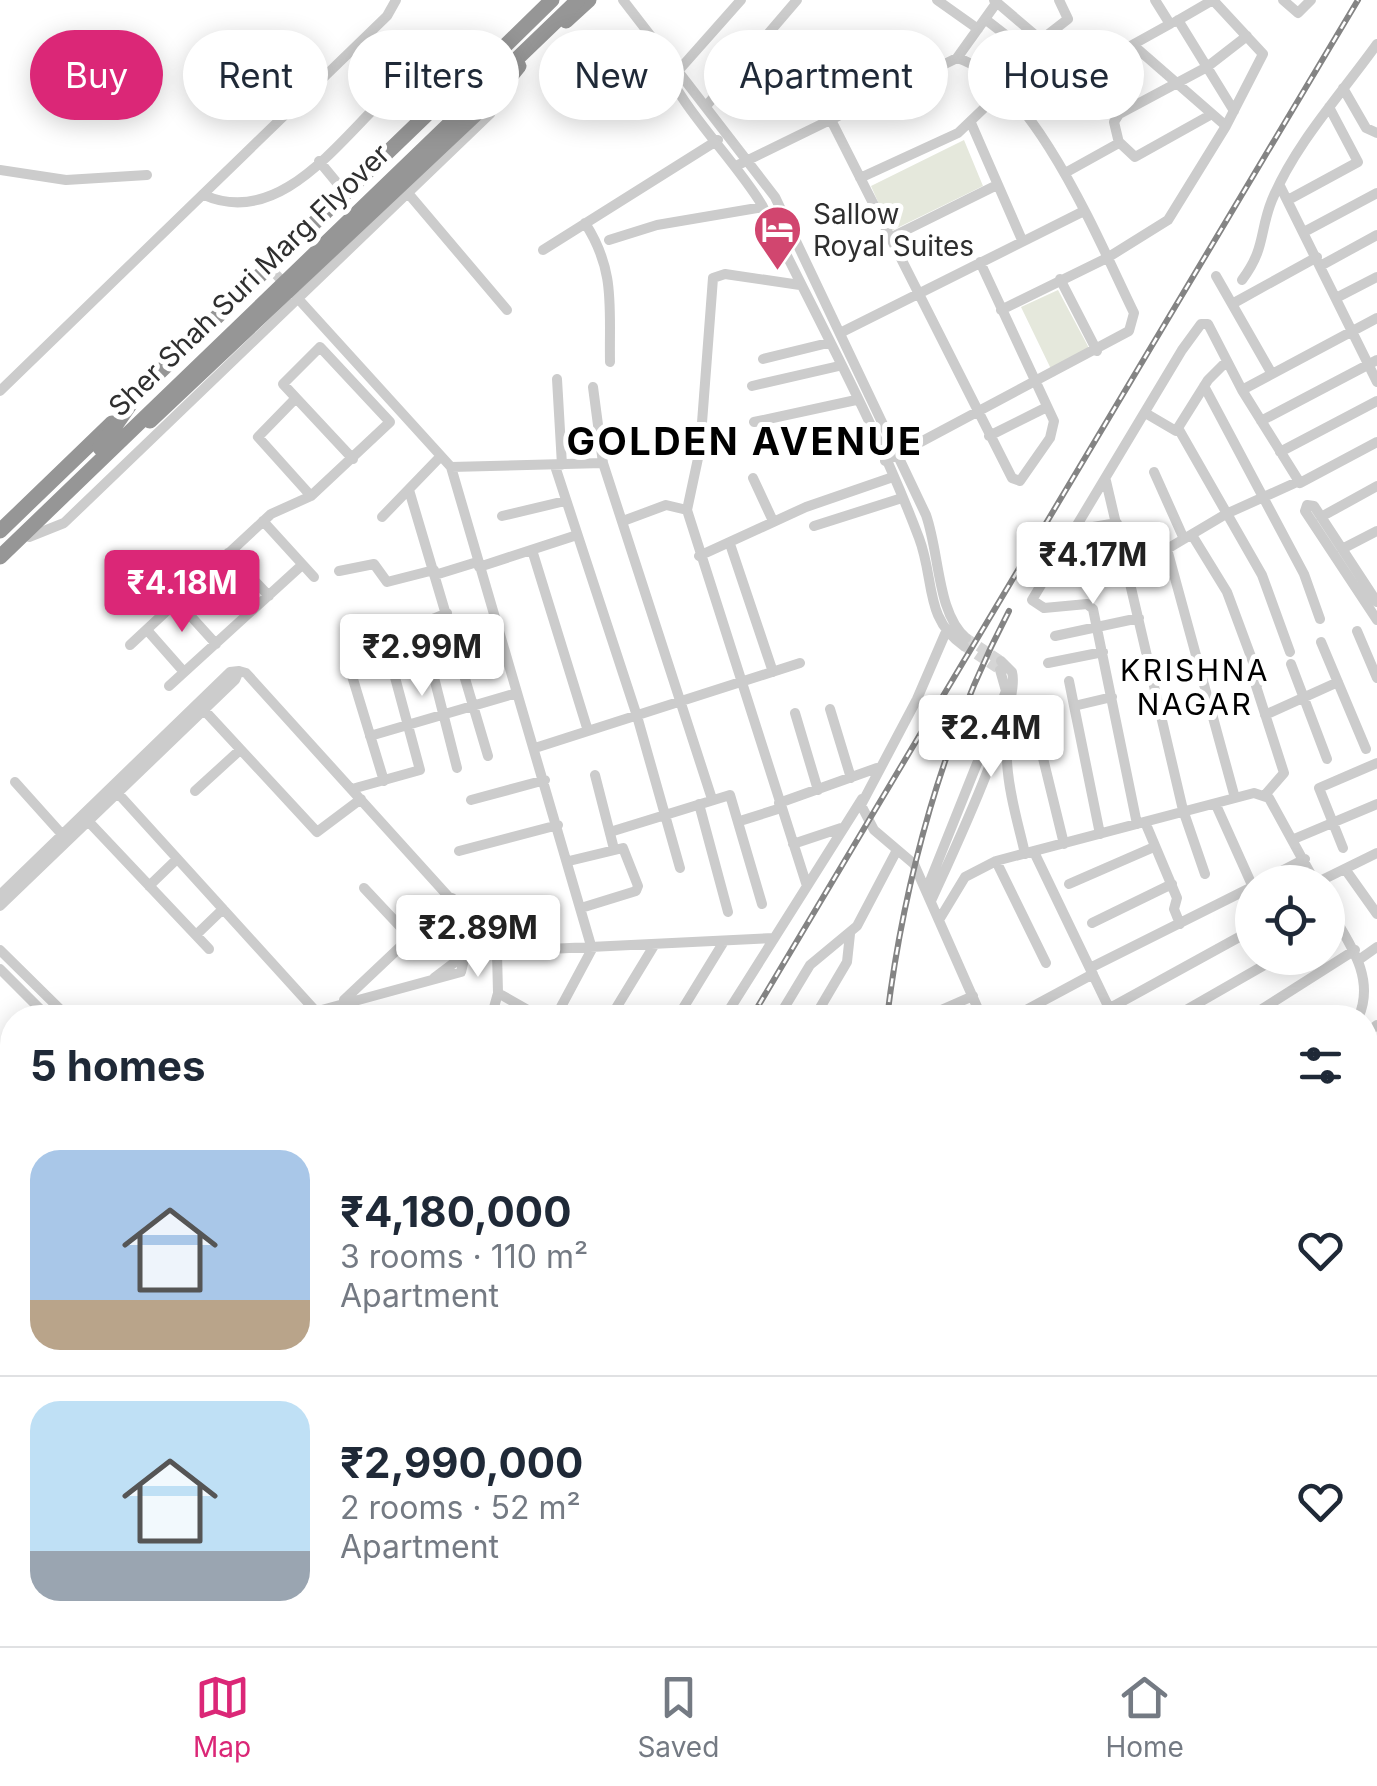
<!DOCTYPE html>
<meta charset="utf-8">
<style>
:root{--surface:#fff;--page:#f2f2f3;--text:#1f2937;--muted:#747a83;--line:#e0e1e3;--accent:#db2777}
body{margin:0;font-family:Inter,sans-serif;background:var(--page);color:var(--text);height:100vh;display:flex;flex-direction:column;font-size:38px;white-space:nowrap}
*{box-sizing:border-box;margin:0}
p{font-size:32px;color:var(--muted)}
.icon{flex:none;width:55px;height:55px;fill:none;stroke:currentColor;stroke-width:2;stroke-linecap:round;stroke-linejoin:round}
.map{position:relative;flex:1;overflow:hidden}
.panel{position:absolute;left:0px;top:1005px;width:1378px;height:642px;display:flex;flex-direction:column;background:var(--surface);border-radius:40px 40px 0 0;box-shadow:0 5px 25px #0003}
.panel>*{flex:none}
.banner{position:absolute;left:30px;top:30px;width:1318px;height:90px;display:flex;gap:20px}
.fabs{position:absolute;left:1235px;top:865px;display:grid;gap:20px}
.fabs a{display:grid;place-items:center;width:110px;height:110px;border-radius:50%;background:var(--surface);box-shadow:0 5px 25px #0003;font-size:50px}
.price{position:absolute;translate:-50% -85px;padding:0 22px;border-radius:10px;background:#fff;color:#222;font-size:32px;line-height:65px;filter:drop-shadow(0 2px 5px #0008)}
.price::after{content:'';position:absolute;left:50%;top:60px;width:30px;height:22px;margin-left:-15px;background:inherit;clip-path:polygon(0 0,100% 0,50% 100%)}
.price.active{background:var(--accent);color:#fff}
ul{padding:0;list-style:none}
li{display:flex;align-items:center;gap:30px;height:250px;padding:0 30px}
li+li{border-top:2px solid var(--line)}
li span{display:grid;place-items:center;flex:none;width:280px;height:200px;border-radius:30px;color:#555}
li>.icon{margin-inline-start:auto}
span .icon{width:120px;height:120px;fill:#fffc;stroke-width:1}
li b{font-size:42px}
h2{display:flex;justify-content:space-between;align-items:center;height:120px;padding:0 30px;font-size:42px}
.pill{padding:0 35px;border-radius:45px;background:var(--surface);box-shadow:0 5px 25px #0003;font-size:35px;line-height:90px}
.pill.active{background:var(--accent);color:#fff}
.tabs{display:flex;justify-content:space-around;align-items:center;height:140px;border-top:2px solid var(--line);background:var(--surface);font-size:28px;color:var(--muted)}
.tabs a{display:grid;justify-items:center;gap:5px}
.tabs .active{color:var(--accent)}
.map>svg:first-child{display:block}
.green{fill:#e5e8dc}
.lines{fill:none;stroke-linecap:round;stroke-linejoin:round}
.minor-tunnel{stroke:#d5d5d5;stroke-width:10;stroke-dasharray:10 5;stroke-linecap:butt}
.minor{stroke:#ccc;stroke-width:10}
.highway{stroke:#969696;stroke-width:15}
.rail-casing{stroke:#848484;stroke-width:6}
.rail{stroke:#fff;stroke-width:2.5;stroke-dasharray:8;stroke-linecap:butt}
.highway-bridge{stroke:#969696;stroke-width:15}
.labels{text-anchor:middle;stroke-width:10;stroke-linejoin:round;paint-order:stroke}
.poi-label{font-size:28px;fill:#2f2f2f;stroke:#fff;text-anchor:start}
.street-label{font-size:28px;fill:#2f2f2f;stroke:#fff}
.neighbourhood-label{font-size:30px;letter-spacing:2.5px;fill:#000;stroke:#fff}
.district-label{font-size:38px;font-weight:bold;letter-spacing:2.5px;fill:#000;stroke:#fff}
</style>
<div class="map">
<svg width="1377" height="1646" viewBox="0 0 1377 1646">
<rect width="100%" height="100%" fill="#fff"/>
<!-- green -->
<path class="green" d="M964,140L983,186L891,231L871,186Z
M1058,290L1090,350L1051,369L1021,307Z"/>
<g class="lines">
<!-- minor-tunnel -->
<path class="minor-tunnel" d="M966,638L1001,661
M964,646L1000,670"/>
<!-- minor -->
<path class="minor" d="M623,0L775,197L926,515C940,555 937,613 966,638
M937,0L978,29
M994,0L1041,40L1087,70L1170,24L1155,0
M1283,0L1298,13L1311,0
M985,19L1061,78
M1178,20L1234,111
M1175,22L1213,0
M1041,40L1068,19L1059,0
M1133,45L1226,126
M659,54C678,106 732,156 762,205C815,315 876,424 919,538C935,580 924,619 964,646
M957,58L997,2
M678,71L741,0
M1343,88L1366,128L1377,133
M707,105L797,0
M832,122L1012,478L1020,481L1050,438L1054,421L980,262
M971,123L1022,240
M1119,142L1135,157L1212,114
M319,161L347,195
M738,165L957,58C1034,81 1100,244 1134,313L1129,331L885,461
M0,170L66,180L147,175
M1065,173L1119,143L1114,122L1119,114L1207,67L1247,36
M860,178L958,133L1002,91
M1280,186L1377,382
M407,192L507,310
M204,195C280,229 340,139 389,94L402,103
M1288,200L1358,162L1329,107
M585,223C616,271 609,307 610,362
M1304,232L1377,193
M890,238L997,185
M609,240L657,225L763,207
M543,250L718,140
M1322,265L1377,235
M272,270L451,467L592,949L555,1018
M1216,276L1272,374
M1060,279L1097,351
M1242,280C1266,248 1259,232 1272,200C1295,144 1342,93 1377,44
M800,285L725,274L713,278L700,449L687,510L806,883
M1338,297L1377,277
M1232,304L1317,257
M1001,310L1107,258L1168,220L1226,126L1263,54L1213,0
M840,333L1082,212
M763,359L828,343
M557,379L562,465
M752,386L839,366
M1204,386L1304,574L1320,619
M593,387L603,463L712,799
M1242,390L1377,318
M0,391L387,16L396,0
M295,399L258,437L311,496
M1147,414L1176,431L1208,380L1227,361
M1261,421L1377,360
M754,422L856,400
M1178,428L1262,575L1290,652
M989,436L1047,407
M1280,452L1377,401
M555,466L637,716L680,868
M451,467L603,463
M1154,472L1184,539
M753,478L773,521
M1106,481L1183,810L1205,874
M409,490L488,756
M1307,505L1305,511L1377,620
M1307,505L1314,506L1377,602
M502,516L565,501
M382,517L440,457
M1321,517L1377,486
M263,521L314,577
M623,521L666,505L687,510
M814,526L902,498
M1075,530L1117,523
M1192,535L1227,592L1260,681L1256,686L1284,773L1265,795
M29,537L64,523L490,114L496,100
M730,544L773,672
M1342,549L1377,531
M532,550L588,731
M228,553L269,596
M699,556L806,507L893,477
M479,567L577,535
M339,571L374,564L387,582L434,570
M435,575L477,562
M1044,580L1126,561
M177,601L216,644
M413,627L447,613
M147,630L184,672
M1357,631L1377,678
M945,634L917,699L861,805L874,830L914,864L982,1018
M1055,636L1139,618
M1321,642L1366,749
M130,645L271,514L311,496L390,422L320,347L283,384L353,459
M427,650L457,768
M1048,663L1103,652
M1291,664L1327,759
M349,666L384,781
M239,671L246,673L466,916L468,942L461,972L318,1011
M1069,681L1100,834
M169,686L302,565
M1074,706L1112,697
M830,709L851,778
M204,710L317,832L361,799
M795,713L818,790
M1265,715L1338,682
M370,736L517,693
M535,748L800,663
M595,775L614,849
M15,782L67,840
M114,789L322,1018
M352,789L420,770L386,644
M195,791L240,750
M1235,798L1167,549L1226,514L1297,482
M471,800L545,780
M779,803L877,768
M699,804L728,912
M1216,805L1252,885
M88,821L209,949
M740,821L781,808
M1145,822L1177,898L1174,909L1180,924
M1137,824L1093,609L1087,604L1044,608L1032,600L1182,350L1201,324H1208L1242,390L1300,483L1377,442
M610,832L730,795L762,904
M1294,839L1377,804
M793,844L841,828
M1343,848L1319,788L1377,763
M459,851L558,825
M1034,852L1109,1008
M1025,854C1017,815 986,729 1030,705L1064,844
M569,861L623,848L638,886L636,891L581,908
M996,861L1046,963
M1345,869L1377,914
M1260,882L1305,859
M1318,882L1377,853
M1069,884L1154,847
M149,886L177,859
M364,888L409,936
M926,891L1006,691L1000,670
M0,895L230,672L239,671
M931,901C949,861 1022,708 1012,672L1001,661
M0,906L235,680L239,671
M1328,907C1347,940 1377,977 1358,1018
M939,920L965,877L996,861L1254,793L1269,798L1315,882
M1092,923L1172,884
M196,935L223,909
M0,950L69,1018
M1360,959L1377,947
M1090,968L1252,887
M0,969L49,1018
M434,978L467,953L774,938
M498,993L542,1018
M344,1000L452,898
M491,1018L498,993L497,953
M610,1018L655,944
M677,1018L723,943
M724,1018L862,799
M778,1018L810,965L857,926L897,850
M814,1018L847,962L850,934
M923,1018L973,996
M1011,1018L1093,974
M1092,1018L1252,930
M1172,1018L1277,958
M1248,1018L1355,950
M1365,1034L1377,1025
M1365,1072L1377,1087
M1365,1153L1377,1142
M1365,1180L1377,1196
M0,1183L12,1180
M0,1192L12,1189
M0,1254H12
M1365,1269L1377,1259
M1365,1342L1377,1336
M0,1361H12
M1365,1390L1377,1416
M0,1430L12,1429
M1365,1457L1377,1451
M1365,1464L1377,1489
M1365,1550L1377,1571
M0,1558H12
M1365,1588L1377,1587
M1365,1621L1377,1628
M0,1624H12
M0,1634H12
M130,1635L133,1646
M140,1635L143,1646
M466,1635L478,1646
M1087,1635L1090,1646
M1123,1635L1126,1646
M1180,1635L1212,1646
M1005,1644L1071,1635
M1170,1646V1635"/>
<!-- highway -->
<path class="highway" d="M566,21L589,0
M468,82L552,0
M493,98L519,66
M0,531L112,423"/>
<defs>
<path id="rail" d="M751,1018L1358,0
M887,1018C904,879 944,735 1009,611
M967,1635L971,1646
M384,1646L391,1635"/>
</defs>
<!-- rail casing -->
<use href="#rail" class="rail-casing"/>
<!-- rail -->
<use href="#rail" class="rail"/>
<!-- highway-bridge -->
<path class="highway-bridge" d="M150,421L493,98
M100,448L138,393L475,68
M0,557L578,0"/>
</g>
<!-- icons -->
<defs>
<symbol id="hotel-pin" viewBox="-11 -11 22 30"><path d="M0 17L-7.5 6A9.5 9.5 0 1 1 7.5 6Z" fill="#d1466f" stroke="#fff"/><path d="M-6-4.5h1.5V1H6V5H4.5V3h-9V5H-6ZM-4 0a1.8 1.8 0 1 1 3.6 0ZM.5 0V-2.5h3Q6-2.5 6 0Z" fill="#fff"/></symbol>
</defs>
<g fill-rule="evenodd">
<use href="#hotel-pin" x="750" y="202" width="55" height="75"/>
</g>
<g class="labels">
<!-- poi labels -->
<g class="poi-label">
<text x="813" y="224">Sallow<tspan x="813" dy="32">Royal Suites</tspan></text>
</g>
<!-- street labels -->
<g class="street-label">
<text transform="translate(249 280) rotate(-44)" y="10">Sher Shah Suri Marg Flyover</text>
</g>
<!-- neighbourhood labels -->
<g class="neighbourhood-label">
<text x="1195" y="681">KRISHNA<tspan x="1195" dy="34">NAGAR</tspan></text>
</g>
<!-- district labels -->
<g class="district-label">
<text x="745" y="455">GOLDEN AVENUE</text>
</g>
</g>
</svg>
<div class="fabs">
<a><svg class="icon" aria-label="locate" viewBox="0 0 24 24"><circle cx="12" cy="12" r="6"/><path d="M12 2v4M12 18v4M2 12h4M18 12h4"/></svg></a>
</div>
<b class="price" style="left:1093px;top:607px">₹4.17M</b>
<b class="price active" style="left:182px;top:635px">₹4.18M</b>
<b class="price" style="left:422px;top:699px">₹2.99M</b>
<b class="price" style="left:991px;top:780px">₹2.4M</b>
<b class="price" style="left:478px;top:980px">₹2.89M</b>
<div class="banner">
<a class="pill active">Buy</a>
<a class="pill">Rent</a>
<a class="pill">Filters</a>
<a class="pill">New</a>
<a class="pill">Apartment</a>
<a class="pill">House</a>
</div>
<section class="panel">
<h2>5 homes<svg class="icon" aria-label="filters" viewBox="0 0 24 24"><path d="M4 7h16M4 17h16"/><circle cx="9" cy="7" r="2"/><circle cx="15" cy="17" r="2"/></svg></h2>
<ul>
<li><span style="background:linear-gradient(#a9c7e8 75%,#b9a48a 0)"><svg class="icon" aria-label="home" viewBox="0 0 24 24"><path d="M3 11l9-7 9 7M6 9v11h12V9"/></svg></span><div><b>₹4,180,000</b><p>3 rooms · 110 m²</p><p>Apartment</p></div><svg class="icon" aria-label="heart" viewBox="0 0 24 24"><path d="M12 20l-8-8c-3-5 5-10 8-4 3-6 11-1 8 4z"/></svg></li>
<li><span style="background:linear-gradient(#bfe0f5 75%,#9aa5b1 0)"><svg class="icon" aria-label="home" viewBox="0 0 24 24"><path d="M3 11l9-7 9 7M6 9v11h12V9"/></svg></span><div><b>₹2,990,000</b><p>2 rooms · 52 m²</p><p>Apartment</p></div><svg class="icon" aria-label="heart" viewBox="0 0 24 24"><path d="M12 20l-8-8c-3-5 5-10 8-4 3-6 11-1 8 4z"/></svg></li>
</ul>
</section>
</div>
<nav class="tabs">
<a class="active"><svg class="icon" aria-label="map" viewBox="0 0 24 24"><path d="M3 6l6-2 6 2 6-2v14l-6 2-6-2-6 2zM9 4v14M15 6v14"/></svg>Map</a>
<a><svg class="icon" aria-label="saved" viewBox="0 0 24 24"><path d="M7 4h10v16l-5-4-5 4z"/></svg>Saved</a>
<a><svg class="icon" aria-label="home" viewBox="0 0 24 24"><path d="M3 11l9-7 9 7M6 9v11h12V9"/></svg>Home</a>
</nav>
